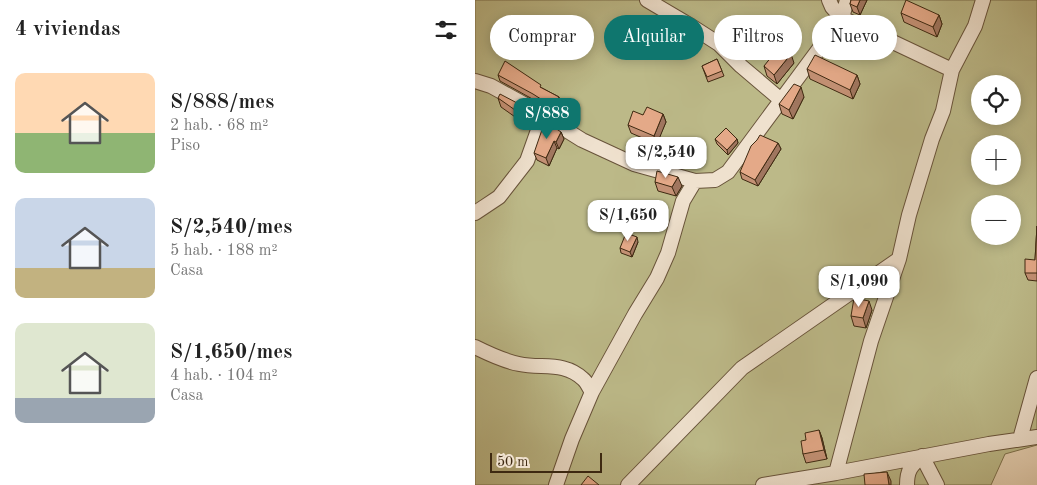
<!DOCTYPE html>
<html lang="es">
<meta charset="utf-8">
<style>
:root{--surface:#fff;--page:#f6f6f6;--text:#222;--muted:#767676;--accent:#0f766e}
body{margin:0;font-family:"Old Standard TT",serif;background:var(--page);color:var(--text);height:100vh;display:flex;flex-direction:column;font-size:19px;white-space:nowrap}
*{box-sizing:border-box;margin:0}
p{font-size:16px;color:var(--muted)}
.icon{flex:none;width:28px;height:28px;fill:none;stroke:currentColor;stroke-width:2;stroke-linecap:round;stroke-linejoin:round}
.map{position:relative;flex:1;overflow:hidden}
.sheet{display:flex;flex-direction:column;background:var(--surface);width:475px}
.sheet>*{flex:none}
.top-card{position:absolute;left:15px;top:15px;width:471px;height:45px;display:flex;gap:10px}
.fabs{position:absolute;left:496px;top:75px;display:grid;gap:10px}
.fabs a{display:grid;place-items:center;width:50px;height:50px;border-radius:50%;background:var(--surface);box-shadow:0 2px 12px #0003;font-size:25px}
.scale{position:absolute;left:15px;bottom:12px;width:112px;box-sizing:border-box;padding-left:5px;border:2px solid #3e2911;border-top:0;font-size:14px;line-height:18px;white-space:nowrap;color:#3e2911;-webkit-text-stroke:4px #efe1ce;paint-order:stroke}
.price{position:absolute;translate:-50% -42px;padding:0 11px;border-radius:10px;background:#fff;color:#222;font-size:16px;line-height:32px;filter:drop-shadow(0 1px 2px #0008)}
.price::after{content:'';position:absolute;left:50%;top:30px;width:15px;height:11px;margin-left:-8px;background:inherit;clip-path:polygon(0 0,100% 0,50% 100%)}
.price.selected{background:var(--accent);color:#fff}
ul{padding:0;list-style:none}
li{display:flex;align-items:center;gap:15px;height:125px;padding:0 15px}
li span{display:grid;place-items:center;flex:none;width:140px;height:100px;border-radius:10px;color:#555}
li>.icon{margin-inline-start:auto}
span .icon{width:60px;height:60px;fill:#fffc;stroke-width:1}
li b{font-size:21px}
h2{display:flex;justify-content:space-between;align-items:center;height:60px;padding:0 15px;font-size:21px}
.chip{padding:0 18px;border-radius:22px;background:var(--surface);box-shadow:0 2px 12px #0003;font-size:18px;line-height:45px}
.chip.selected{background:var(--accent);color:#fff}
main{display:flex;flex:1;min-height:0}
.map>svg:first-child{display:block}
.green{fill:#bcb988;stroke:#7d714c;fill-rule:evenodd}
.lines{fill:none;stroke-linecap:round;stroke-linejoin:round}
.minor-casing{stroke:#68533a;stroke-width:16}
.minor{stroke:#efe1ce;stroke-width:14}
.wall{fill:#c49175;stroke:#3e2911}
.shaded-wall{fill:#a0765f;stroke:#3e2911}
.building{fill:#e4a988;stroke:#3e2911}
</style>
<main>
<section class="sheet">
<h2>4 viviendas<svg class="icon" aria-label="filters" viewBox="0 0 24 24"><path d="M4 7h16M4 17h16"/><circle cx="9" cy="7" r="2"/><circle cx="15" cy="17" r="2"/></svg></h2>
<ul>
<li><span style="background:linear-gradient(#ffd9b3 60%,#8fb573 0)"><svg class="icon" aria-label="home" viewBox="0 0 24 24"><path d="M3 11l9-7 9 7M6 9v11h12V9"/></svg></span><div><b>S/888/mes</b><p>2 hab. · 68 m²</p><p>Piso</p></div></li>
<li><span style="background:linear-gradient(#c9d6e8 70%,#c2b280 0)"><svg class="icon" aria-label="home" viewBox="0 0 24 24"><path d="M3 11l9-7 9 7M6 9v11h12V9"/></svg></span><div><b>S/2,540/mes</b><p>5 hab. · 188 m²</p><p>Casa</p></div></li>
<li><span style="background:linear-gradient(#dfe7d0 75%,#9aa5b1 0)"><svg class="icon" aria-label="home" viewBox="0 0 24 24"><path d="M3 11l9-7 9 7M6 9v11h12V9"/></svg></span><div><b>S/1,650/mes</b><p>4 hab. · 104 m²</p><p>Casa</p></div></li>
</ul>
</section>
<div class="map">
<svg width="562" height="485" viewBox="0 0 562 485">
<rect width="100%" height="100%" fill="#e6d1b3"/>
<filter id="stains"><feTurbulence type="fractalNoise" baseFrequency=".004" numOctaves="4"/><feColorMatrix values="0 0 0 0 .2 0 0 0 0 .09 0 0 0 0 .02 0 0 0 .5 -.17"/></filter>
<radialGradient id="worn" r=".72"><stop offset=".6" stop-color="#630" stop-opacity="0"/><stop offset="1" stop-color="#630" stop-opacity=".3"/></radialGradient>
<!-- green -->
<path class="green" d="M0,0H562V445L530,454L516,485H0ZM505,84H538V116H505ZM505,144H538V176H505ZM505,204H538V236H505Z"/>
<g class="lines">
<defs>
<path id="minor" d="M172,0L216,26L244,44L266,66L306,100
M354,0L357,7L367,18L477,70
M0,81L16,86L56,108L107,140L159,164L220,181L240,180L253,172L367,18L372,0
M0,213L24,197L52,161L68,116
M0,347C14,354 29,361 44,364C67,369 89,361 108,379C112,382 114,388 117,392
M545,439L562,378
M447,456L462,485
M361,473L396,341L424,259L434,215L457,139L468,111L477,70L500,26L508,0
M81,485L97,439L117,392L160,314L182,278L193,253L208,201L220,181
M153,485L267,368L424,259
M288,485L361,473L514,444L562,437
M432,485C432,470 436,466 446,457"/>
</defs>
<!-- minor casing -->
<use href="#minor" class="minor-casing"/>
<!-- minor -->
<use href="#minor" class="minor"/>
</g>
<!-- wall -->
<path class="wall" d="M376,0H392L385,15L378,12L375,4Z
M426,13L464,15L467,24L462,37L429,22Z
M242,59L249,76L233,82L227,66Z
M319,63L302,84L292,76L289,66Z
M332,69L382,75L385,84L378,99L335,79Z
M23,75L67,88L84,97L85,100L100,114L96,123L61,101L25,81Z
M329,97L318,119L307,114L304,104Z
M23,98L48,113L43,119L26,107Z
M188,114L191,122L182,142L203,148L207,157L204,167L180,161L177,152L179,143L156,133L153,125L168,115Z
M86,132L89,139L84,149L82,148L74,166L62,160L59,153Z
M240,139H262L263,143L253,155L242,144Z
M303,143L306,149L283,186L267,179L265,172Z
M180,182L207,186L201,196L183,191Z
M562,226V281L553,280L550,273L560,260Z
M163,242L157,257L146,253L145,248Z
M397,310L391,328L379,326L376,316Z
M344,430L347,438L352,459L331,463L328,454L331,440Z"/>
<!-- shaded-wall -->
<path class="shaded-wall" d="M385,0H392L385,15L382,7Z
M464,15L467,24L462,37L458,27Z
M316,54L319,63L302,84L299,75Z
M382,75L385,84L378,99L375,90Z
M326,87L329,97L318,119L314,110Z
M44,104L48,113L43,119L40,110Z
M98,108L100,114L96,123L94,117Z
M188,114L191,122L182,144L179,136Z
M86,132L89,139L84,149L81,142Z
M262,139L263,143L253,155L252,150Z
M79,141L82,148L74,166L71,158Z
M303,143L306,149L283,186L280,180Z
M203,148L207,157L204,167L201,158Z
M203,177L207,186L201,196L197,187Z
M162,237L163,242L157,257L155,252Z
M394,301L397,310L391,328L388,318Z
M344,430L347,438L352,459L349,450Z
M412,472L416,481V485H414Z"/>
<!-- building -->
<path class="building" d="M376,0H385L382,7L375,4Z
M431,0L464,15L458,27L426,13Z
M305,46L316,54L299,75L289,66Z
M340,55L382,75L375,90L332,69Z
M242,59L247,71L232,77L227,66Z
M30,61L66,85L65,87L84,97L83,99L98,108L94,117L58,94L23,75Z
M319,84L326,87L314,110L304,104Z
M25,94L44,104L40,110L23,98Z
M172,107L188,114L179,136L153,125L158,111L168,115Z
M70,121L86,132L81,142L79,141L71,158L59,153Z
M251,128L262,139L252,150L240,139Z
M285,135L303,143L280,180L265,172L276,146L282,140Z
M180,141L203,148L201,158L177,152Z
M182,171L203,177L197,187L180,182Z
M562,226V273H550V259L560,260Z
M151,233L162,237L155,252L145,248Z
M379,298L394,301L388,318L376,316Z
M344,430L349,450L328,454L326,441L331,440L330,433Z
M412,472L414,485H390L389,474Z
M113,476L124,485H106Z"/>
<rect width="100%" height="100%" filter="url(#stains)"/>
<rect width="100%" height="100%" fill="url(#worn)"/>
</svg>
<div class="fabs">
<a><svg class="icon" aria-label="locate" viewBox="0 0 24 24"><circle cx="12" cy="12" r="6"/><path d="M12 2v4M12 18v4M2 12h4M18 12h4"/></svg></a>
<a>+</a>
<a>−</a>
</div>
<div class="scale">50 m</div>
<b class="price selected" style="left:72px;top:140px">S/888</b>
<b class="price" style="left:191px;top:179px">S/2,540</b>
<b class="price" style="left:153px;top:242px">S/1,650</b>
<b class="price" style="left:384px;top:308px">S/1,090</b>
<div class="top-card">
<a class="chip">Comprar</a>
<a class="chip selected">Alquilar</a>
<a class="chip">Filtros</a>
<a class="chip">Nuevo</a>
</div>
</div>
</main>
